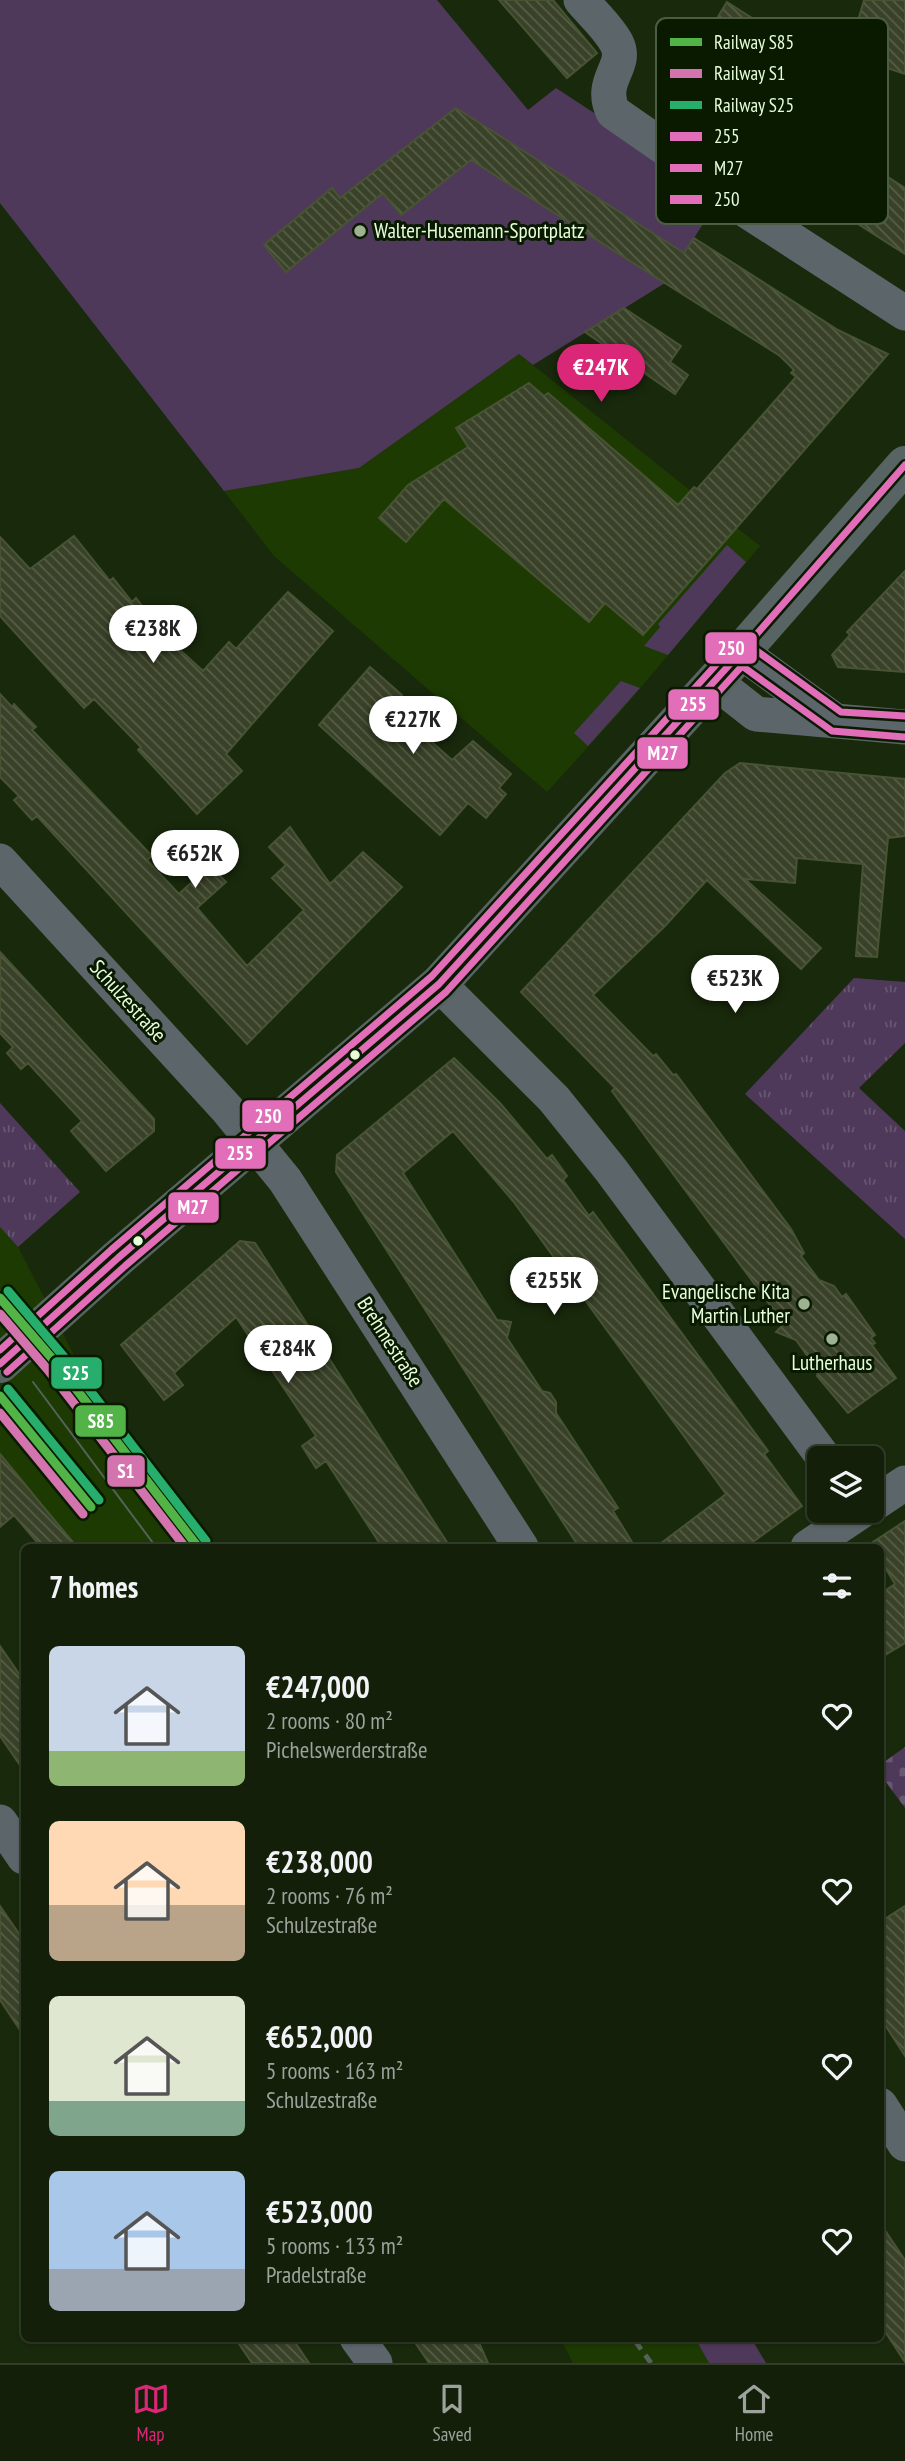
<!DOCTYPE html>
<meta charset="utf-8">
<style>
:root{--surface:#131f09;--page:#202c17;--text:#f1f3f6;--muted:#9da29c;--line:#323d2a;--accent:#db2777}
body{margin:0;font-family:"PT Sans Narrow",sans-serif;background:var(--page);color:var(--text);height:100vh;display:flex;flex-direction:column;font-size:26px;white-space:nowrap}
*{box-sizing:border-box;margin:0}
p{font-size:23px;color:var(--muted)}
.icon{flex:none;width:38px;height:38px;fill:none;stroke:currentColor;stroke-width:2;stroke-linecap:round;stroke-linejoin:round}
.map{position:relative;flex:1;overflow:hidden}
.sheet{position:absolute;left:21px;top:1544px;width:863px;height:798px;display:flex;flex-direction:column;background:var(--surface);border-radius:10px;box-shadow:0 2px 5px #0004,0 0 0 2px var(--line)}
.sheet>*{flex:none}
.tools{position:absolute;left:807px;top:1446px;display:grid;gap:14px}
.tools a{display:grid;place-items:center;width:77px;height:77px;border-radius:10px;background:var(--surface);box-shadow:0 2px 5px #0004,0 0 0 2px var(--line);font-size:35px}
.price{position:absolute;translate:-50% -60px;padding:0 16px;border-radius:24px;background:#fff;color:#222;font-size:23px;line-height:46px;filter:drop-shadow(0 2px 4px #0008)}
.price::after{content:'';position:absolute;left:50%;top:42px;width:21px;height:16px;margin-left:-10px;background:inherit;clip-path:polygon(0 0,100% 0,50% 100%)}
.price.current{background:var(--accent);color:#fff}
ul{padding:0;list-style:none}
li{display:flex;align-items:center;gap:21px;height:175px;padding:0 28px}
li span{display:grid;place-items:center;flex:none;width:196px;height:140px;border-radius:10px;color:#555}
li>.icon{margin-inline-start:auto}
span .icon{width:84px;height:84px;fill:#fffc;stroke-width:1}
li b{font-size:30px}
h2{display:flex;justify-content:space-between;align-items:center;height:84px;padding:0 28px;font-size:30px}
.tabs{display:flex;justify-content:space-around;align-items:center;height:98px;border-top:2px solid var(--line);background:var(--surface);font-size:19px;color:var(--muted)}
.tabs a{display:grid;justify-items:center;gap:4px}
.tabs .current{color:var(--accent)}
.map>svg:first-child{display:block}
.built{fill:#1c3a02}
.grass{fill:#4f395a}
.cemetery{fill:url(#cemetery-stones)}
.park{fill:url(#park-tufts)}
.building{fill:url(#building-back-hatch);stroke:#485333;stroke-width:2}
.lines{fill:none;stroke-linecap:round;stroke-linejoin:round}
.minor{stroke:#5c656a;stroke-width:35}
.major{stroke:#576463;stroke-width:38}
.tram{stroke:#566159;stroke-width:2}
.rail{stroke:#566159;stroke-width:5;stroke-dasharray:14 7;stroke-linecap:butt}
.bus-1-casing{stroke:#091a01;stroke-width:12}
.bus-2-casing{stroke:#091a01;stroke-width:12}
.bus-3-casing{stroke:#091a01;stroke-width:12}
.bus-1{stroke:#e26db8;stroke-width:7}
.bus-2{stroke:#e26db8;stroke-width:7}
.bus-3{stroke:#e26db8;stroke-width:7}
.rail-1-casing{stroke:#091a01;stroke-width:14}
.rail-2-casing{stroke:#091a01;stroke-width:14}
.rail-3-casing{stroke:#091a01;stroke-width:14}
.rail-1{stroke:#52b447;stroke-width:9}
.rail-2{stroke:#d474ae;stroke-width:9}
.rail-3{stroke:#27ad6c;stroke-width:9}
.poi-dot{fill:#9eb391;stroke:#091a01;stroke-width:2.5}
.bus-dot{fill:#e6fed9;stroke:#091a01;stroke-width:2.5}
.labels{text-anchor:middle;stroke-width:6;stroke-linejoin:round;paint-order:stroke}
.poi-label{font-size:21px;fill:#e6fed9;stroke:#091a01;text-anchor:start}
.street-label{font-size:21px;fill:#e6fed9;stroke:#091a01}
.key{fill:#091a01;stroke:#4b5e42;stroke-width:2}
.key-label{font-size:19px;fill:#e6fed9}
.line-badge{stroke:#091a01;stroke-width:2.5}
.badge-label{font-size:19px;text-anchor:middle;font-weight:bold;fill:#fff}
</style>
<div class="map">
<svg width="905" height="2363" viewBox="0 0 905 2363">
<defs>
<pattern id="cemetery-stones" width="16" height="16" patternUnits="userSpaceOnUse" patternTransform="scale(1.75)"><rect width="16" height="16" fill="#4f395a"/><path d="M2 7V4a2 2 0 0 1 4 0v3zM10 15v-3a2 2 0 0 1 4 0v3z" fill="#685771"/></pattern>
<pattern id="park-tufts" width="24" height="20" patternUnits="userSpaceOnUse" patternTransform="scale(1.75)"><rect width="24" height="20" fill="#4f395a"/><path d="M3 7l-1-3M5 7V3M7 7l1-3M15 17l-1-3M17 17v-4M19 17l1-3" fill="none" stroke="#685771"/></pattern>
<pattern id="building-back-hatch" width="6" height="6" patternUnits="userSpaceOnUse" patternTransform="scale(1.75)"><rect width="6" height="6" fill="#394228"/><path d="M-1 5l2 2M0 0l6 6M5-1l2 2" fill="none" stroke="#565e47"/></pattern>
</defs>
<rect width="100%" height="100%" fill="#19290c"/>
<!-- built -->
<path class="built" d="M519,354L760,546L620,712L547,792L274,556L224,491L359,468Z
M0,1227L18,1247L75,1357L213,1547H77L0,1454Z
M560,2338H695L709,2363H573Z"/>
<!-- grass -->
<path class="grass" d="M0,0H437L528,110L556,88L721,196L665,283L533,365L519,354L359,468L224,491L0,203Z
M727,545L746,562L668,655L644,646L660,627L658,624Z
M621,681L640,688L588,746L574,733Z
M695,2338H751L766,2363H709Z"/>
<!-- cemetery -->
<path class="cemetery" d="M905,1747V1808L880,1774V1765Z"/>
<!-- park -->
<path class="park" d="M854,978L905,982V1043L859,1088L905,1131V1239L745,1094Z
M0,1103L80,1192L18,1247L0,1227Z"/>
<!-- building -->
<path class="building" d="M499,0H553L597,53L567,78Z
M864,0H905V74L878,65L867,82L833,61L858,21Z
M727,2L774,32L772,119L779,108L905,188V254L736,146L732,151L711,138L716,20Z
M456,108L684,253L694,238L838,330L888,354L643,635L605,603L589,622L444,499L406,542L379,518L408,485L468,447L456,428L529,383L544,396L548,393L678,505L694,487L697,489L796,377L791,373L794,370L780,356L471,160L401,215L383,193L286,272L264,245L332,188L340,198Z
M624,308L681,346L670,362L688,375L675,394L585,332Z
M74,536L110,581L113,578L132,602L136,598L166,637L203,671L229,642L236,649L288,592L333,631L226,754L242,771L197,814L138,750L141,747L94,699L84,708L0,616V537L30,569Z
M905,571V672L838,667L832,655L850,635L847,632Z
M370,667L402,695L405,718L452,760L473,741L511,774L499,788L506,794L486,818L468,803L440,835L319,725Z
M0,694L12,707L14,704L36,727L32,730L152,856L147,860L179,894L210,865L226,882L197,908L247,966L304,910L272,878L286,865L269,847L290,827L330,884L363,852L402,887L247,1044L37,816L32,820L14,800L19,796L0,777Z
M740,763L905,779V836L888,838L877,957L856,956L863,864L797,858L795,883L745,879L821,948L801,969L707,880L665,926L593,995L653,1056L656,1054L673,1075L676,1074L791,1229L804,1253L801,1256L819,1280L834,1286L842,1297L846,1294L875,1335L871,1338L875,1343L872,1345L896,1378L848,1413L817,1376L818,1371L796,1340L776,1332L784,1324L612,1091L615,1088L521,992L725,773Z
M0,952L154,1119V1131L106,1171L71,1131L82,1121L28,1063L21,1069L7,1053L13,1047L0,1033Z
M454,1058L500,1103L547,1159L552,1155L567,1176L563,1180L589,1216L593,1212L768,1451L764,1454L802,1506L746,1547H656L726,1494L513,1201L453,1131L403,1173L497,1320L511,1322L507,1338L542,1391L550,1393L556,1402V1413L618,1508L613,1511L635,1547H579L336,1172L337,1155Z
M240,1241L255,1243L450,1547H382L326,1461L316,1468L302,1446L316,1436L236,1317L174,1373L183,1385L164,1400L121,1345Z
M0,1454L41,1504L77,1547H41L14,1515L0,1527Z
M905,1521V1643L880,1658V1594L895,1584L880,1559V1547L870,1544Z
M0,1646L24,1681V1771L0,1736Z
M0,1906L24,1941V2036L0,2000Z
M905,1906V2056L880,2017V1922Z
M880,2223L905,2260V2362L880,2324Z
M235,2338H292L309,2363H252Z
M412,2338H477L488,2363H429Z"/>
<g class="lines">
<!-- minor -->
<path class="minor" d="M581,0C592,13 609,28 617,44C628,67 598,80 613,112L733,195L738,205L905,313
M741,652L834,720
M714,681L756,714L905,727
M0,861L227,1109L285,1180L521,1547
M439,984L554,1099L611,1170L824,1458
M872,1505L905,1483
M808,1547L863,1510
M0,1822L24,1857
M880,2105L905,2144
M357,2338L375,2363"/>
<!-- major -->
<path class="major" d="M0,1364L118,1258L439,984L741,652L905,465"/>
<!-- tram -->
<path class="tram" d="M33,1382L156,1547"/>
<!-- rail -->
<path class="rail" d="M633,2338L651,2363"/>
<defs>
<path id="bus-1" d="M0,1364L118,1258L439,984L741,652L905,465"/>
<path id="bus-2" d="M7,1372L125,1266L446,992L742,666L832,731L904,737"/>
<path id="bus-3" d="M0,1350L111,1250L432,976L735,644L746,643L841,712L905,716"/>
</defs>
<!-- bus-1 casing -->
<use href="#bus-1" class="bus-1-casing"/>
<!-- bus-2 casing -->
<use href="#bus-2" class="bus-2-casing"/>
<!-- bus-3 casing -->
<use href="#bus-3" class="bus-3-casing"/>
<!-- bus-1 -->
<use href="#bus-1" class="bus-1"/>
<!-- bus-2 -->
<use href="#bus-2" class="bus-2"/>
<!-- bus-3 -->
<use href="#bus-3" class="bus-3"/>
<defs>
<path id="rail-1" d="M0,1298L56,1363L198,1547
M0,1396L91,1507"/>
<path id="rail-2" d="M0,1314L48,1370L185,1547
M0,1413L83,1514"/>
<path id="rail-3" d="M8,1291L64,1357L206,1541
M8,1389L99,1500"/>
</defs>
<!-- rail-1 casing -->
<use href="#rail-1" class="rail-1-casing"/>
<!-- rail-2 casing -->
<use href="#rail-2" class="rail-2-casing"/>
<!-- rail-3 casing -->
<use href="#rail-3" class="rail-3-casing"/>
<!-- rail-1 -->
<use href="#rail-1" class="rail-1"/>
<!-- rail-2 -->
<use href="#rail-2" class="rail-2"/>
<!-- rail-3 -->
<use href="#rail-3" class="rail-3"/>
</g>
<!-- markers -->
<g class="poi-dot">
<circle cx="360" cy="231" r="7"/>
<circle cx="804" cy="1304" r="7"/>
<circle cx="832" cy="1339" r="7"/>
</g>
<g class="bus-dot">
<circle cx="355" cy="1055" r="6"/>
<circle cx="138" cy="1241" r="6"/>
</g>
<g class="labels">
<!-- poi labels -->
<g class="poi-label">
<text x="374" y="238">Walter-Husemann-Sportplatz</text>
<text x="790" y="1299" text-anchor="end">Evangelische Kita<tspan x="790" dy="24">Martin Luther</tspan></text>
<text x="832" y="1370" text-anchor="middle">Lutherhaus</text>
</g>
<!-- street labels -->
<g class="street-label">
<text transform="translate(128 1001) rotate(48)" y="7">Schulzestraße</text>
<text transform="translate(390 1342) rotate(57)" y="7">Brehmestraße</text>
</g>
</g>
<!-- legend -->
<rect x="656" y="18" width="232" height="206" rx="10" class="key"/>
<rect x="670" y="38" width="32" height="8" fill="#52b447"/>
<rect x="670" y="69" width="32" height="9" fill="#d474ae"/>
<rect x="670" y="101" width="32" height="8" fill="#27ad6c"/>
<rect x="670" y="132" width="32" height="9" fill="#e26db8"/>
<rect x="670" y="164" width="32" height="8" fill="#e26db8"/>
<rect x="670" y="195" width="32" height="9" fill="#e26db8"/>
<g class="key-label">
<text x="714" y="49">Railway S85</text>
<text x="714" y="80">Railway S1</text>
<text x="714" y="112">Railway S25</text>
<text x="714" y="143">255</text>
<text x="714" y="175">M27</text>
<text x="714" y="206">250</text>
</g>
<g class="line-badge">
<rect x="704" y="631" width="54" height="34" rx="7" fill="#e26db8"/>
<rect x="667" y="688" width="53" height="33" rx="7" fill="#e26db8"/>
<rect x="636" y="736" width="53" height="34" rx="7" fill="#e26db8"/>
<rect x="241" y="1099" width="54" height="34" rx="7" fill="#e26db8"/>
<rect x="214" y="1137" width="53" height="33" rx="7" fill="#e26db8"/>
<rect x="167" y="1191" width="53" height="33" rx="7" fill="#e26db8"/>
<rect x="50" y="1356" width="53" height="34" rx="7" fill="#27ad6c"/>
<rect x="74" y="1404" width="53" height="34" rx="7" fill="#52b447"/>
<rect x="106" y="1454" width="40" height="34" rx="7" fill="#d474ae"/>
</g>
<g class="badge-label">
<text x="731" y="655">250</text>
<text x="693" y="711">255</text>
<text x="663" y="760">M27</text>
<text x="268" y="1123">250</text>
<text x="240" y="1160">255</text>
<text x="193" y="1214">M27</text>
<text x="76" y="1380">S25</text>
<text x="101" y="1428">S85</text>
<text x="126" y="1478">S1</text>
</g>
</svg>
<div class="tools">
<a><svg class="icon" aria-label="layers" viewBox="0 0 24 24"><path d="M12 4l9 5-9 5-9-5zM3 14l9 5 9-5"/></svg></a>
</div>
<b class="price current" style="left:601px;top:404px">€247K</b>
<b class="price" style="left:153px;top:665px">€238K</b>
<b class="price" style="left:413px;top:756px">€227K</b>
<b class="price" style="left:195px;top:890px">€652K</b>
<b class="price" style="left:735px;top:1015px">€523K</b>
<b class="price" style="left:554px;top:1317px">€255K</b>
<b class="price" style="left:288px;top:1385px">€284K</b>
<section class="sheet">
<h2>7 homes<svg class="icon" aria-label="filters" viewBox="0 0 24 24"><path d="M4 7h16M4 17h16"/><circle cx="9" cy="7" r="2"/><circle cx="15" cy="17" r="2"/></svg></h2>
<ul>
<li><span style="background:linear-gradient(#c9d6e8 75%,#8fb573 0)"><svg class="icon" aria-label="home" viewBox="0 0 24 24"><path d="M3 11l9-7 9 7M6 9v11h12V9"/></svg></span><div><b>€247,000</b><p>2 rooms · 80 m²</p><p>Pichelswerderstraße</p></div><svg class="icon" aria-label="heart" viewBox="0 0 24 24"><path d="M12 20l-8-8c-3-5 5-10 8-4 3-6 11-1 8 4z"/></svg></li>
<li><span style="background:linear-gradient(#ffd9b3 60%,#b9a48a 0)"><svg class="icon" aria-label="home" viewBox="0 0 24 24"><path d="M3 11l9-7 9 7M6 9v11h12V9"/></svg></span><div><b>€238,000</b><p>2 rooms · 76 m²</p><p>Schulzestraße</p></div><svg class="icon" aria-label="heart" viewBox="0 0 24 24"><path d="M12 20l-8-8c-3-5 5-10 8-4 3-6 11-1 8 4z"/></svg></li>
<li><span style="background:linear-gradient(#dfe7d0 75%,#7fa58c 0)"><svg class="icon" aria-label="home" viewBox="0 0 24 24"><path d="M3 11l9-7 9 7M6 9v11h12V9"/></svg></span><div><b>€652,000</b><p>5 rooms · 163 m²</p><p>Schulzestraße</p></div><svg class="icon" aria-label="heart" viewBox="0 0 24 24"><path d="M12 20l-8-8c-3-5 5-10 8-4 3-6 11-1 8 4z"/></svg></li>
<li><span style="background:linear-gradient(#a9c7e8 70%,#9aa5b1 0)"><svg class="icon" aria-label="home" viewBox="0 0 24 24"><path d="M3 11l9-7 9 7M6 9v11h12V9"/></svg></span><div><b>€523,000</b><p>5 rooms · 133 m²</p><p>Pradelstraße</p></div><svg class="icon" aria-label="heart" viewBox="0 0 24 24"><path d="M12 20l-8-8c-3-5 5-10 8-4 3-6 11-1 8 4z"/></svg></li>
</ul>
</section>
</div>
<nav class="tabs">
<a class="current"><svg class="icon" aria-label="map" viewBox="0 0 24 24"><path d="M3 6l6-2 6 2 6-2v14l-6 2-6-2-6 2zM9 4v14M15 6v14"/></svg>Map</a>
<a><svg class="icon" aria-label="saved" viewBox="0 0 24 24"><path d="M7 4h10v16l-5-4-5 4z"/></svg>Saved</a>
<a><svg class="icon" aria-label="home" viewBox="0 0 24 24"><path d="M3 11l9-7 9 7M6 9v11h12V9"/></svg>Home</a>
</nav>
